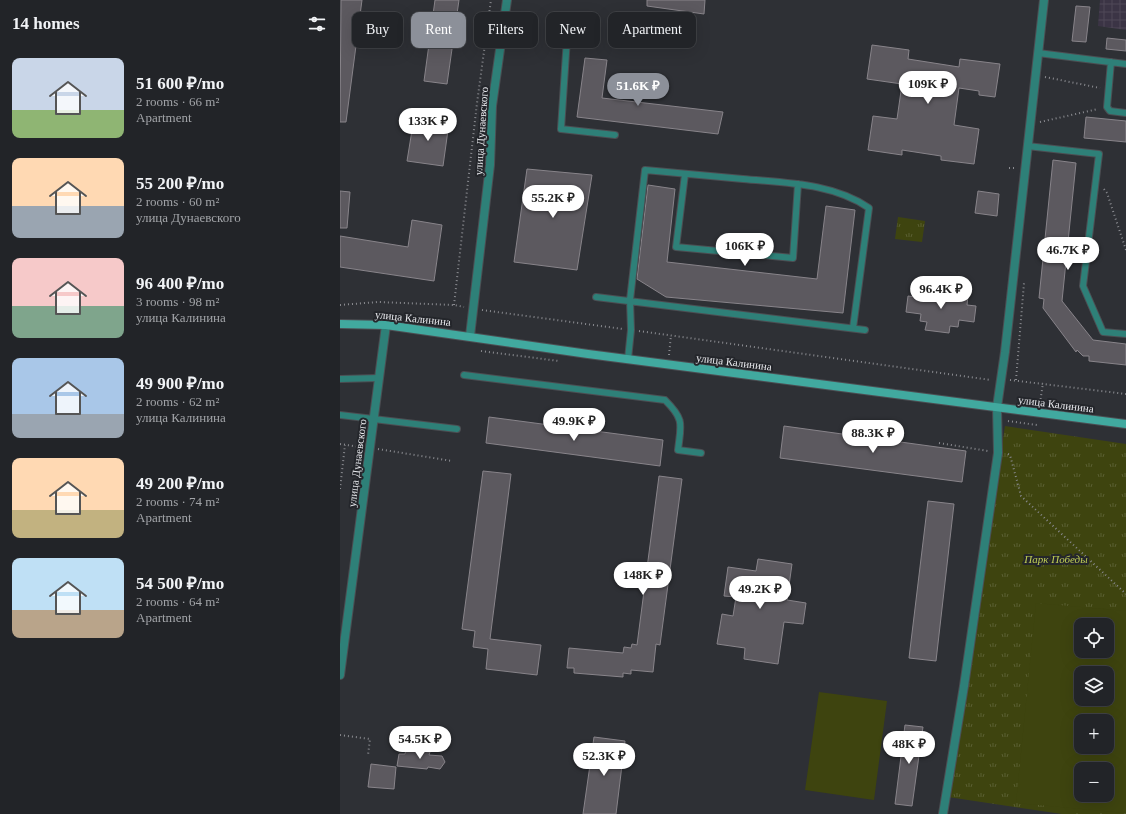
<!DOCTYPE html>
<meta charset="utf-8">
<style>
:root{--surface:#222428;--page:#2a2c30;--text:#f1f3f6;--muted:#a2a4a8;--line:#3f4145;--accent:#8c9099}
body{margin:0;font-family:"Times New Roman",serif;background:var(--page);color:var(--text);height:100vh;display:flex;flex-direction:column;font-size:15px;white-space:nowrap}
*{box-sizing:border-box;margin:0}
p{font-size:13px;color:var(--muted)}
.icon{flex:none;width:22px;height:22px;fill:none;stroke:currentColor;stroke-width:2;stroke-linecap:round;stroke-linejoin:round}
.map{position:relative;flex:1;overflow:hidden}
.drawer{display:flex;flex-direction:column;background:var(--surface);width:340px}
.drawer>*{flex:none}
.guide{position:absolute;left:12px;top:12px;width:380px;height:36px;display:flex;gap:8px}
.controls{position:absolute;left:734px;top:618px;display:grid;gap:8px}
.controls a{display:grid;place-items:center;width:40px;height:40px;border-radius:8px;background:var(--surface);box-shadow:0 4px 16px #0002,0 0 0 1px var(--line);font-size:20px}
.price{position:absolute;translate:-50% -34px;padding:0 9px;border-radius:14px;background:#fff;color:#222;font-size:13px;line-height:26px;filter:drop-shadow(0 1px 2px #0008)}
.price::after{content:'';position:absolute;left:50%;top:24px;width:12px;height:9px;margin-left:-6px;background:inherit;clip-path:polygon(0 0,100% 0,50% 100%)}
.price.active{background:var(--accent);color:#fff}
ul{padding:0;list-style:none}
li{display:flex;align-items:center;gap:12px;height:100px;padding:0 12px}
li span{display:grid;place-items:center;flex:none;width:112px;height:80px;border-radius:8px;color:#555}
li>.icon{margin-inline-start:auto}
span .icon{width:48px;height:48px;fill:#fffc;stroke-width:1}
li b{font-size:17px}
h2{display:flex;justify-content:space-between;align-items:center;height:48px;padding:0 12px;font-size:17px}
.tag{padding:0 14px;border-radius:8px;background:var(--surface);box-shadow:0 4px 16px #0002,0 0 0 1px var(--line);font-size:14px;line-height:36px}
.tag.active{background:var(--accent);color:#fff}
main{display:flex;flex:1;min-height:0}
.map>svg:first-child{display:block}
.industrial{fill:url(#industrial-grid)}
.grass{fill:url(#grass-tufts);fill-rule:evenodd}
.pitch{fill:#3e440f;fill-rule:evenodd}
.building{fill:#5c595f;stroke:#88848a}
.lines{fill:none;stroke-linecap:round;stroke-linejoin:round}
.service-casing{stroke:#4c4e53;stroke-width:8}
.minor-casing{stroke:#4c4e53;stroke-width:10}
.secondary-casing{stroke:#4c4e53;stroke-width:10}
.path{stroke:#8a8b90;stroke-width:2;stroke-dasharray:1 3;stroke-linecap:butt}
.service{stroke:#2e8078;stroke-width:6}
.minor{stroke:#2e8078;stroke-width:8}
.secondary{stroke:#41a99f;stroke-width:8}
.labels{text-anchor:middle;stroke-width:4;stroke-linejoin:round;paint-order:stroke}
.street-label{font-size:11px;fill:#eaebef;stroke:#24262b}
.park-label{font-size:11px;font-style:italic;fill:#c1cf55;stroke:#24262b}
</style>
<main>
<section class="drawer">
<h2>14 homes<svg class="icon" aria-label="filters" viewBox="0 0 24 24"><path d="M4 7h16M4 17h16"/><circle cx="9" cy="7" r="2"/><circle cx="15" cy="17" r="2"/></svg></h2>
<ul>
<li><span style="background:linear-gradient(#c9d6e8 65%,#8fb573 0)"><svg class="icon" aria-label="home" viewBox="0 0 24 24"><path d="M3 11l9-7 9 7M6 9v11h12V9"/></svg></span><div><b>51 600 ₽/mo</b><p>2 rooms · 66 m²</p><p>Apartment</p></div></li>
<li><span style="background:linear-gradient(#ffd9b3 60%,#9aa5b1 0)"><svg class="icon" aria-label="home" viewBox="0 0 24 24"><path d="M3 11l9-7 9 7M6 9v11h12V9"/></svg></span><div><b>55 200 ₽/mo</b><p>2 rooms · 60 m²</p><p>улица Дунаевского</p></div></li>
<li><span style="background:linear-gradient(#f6c9c9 60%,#7fa58c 0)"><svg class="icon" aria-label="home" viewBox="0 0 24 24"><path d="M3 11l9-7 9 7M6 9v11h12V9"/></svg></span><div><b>96 400 ₽/mo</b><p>3 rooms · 98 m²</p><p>улица Калинина</p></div></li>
<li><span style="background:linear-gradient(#a9c7e8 70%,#9aa5b1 0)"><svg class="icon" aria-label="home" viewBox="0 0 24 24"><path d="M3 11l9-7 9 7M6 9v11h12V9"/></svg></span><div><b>49 900 ₽/mo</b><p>2 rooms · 62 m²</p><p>улица Калинина</p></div></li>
<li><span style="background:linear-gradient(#ffd9b3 65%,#c2b280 0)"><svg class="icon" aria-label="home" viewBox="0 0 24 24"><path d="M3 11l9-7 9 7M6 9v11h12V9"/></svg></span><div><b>49 200 ₽/mo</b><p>2 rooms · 74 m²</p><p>Apartment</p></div></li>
<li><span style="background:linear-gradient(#bfe0f5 65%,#b9a48a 0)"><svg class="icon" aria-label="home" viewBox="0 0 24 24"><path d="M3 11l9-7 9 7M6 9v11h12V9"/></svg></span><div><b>54 500 ₽/mo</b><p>2 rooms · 64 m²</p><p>Apartment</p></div></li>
</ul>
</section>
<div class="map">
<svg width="786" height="814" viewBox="0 0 786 814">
<defs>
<pattern id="industrial-grid" width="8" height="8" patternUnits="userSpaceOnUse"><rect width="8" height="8" fill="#3b3445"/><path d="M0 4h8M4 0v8" fill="none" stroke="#4e4857"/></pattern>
<pattern id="grass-tufts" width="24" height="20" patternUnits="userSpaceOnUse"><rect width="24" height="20" fill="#3e440f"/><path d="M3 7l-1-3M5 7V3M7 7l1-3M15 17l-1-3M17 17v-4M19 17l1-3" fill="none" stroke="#5a5f32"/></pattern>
</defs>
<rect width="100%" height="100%" fill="#2e3035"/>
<!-- industrial -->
<path class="industrial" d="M760,0H786V30L758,26Z"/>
<!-- grass -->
<path class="grass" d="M558,217L585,221L582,242L555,239Z
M665,426L786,444V814H722L608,797ZM741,625H767V651H741ZM741,673H767V699H741ZM741,721H767V747H741ZM741,769H767V795H741Z"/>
<!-- pitch -->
<path class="pitch" d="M696,603L786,611V813L676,803ZM741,625H767V651H741ZM741,673H767V699H741ZM741,721H767V747H741ZM741,769H767V795H741Z
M479,692L547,701L534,800L465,790Z"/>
<!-- building -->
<path class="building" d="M1,0H22L6,122H0Z
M95,0H119L107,84L84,81Z
M307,0H365L364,14L307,6Z
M736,6L750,7L746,42L732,41Z
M767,38L786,40V51L766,49Z
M532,45L569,50L568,59L619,67L620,59L660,64L655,97L639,95V91L619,88L614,125L639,129L634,164L601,160V156L562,150V155L528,150L533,116L557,119L562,84L527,79Z
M245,58L267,60L262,98L383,112L378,134L237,117Z
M746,117L786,121V142L744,138Z
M74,118L109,123L103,166L67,161Z
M713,160L736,163L722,301L753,340L786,344V365L749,361V356H743L737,350L736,352L703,308L704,299L699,298Z
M187,169L252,175L237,270L174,262Z
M308,185L335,189L327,262L477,279L486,206L515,210L503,313L326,297L297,279Z
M0,191L10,192L7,228H0Z
M638,191L659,194L657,216L635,213Z
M72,220L102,225L94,281L0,267V236L68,247Z
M577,289L628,296L627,305L636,306L634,322L619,320L618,327L610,326L609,333L585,330L587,322L580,321L581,314L566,312L568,296L576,297Z
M149,417L323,440L320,466L146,443Z
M444,426L626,451L622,482L440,458Z
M143,471L171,474L150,639L201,645L197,675L146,669L148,649L133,647L135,631L122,629Z
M319,476L342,479L320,645L316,644L313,672L291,670V674L283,673V677L234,673V668H227L229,648L283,653L284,647L291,648L292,644L297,645Z
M588,501L614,504L596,661L569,658Z
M418,559L452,564L447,600L466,603L463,624L444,622L438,664L404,659L405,648L377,644L382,614L393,616L396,597L384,596L388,567L416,571Z
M565,725L583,727L572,806L555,804Z
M254,737L285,741L276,814H243Z
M66,749L90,752L89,755L102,756L105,762L100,769L88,767L87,769L57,766L59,754H65Z
M31,764L56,767L54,789L28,787Z"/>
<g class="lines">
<defs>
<path id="service" d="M227,38L221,129L275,135
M698,53L786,64
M771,62L767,107L770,111L786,113
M687,146L759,154L743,286L763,332L786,334
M345,174L336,247L453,258L458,184
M256,297L525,330
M288,359L291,330L290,300L305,170C338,173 370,176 403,179C445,183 493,183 529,208L513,328
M124,375L325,400C345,420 341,424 338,450L361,453
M0,379L39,378
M0,415L117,429"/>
<path id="minor" d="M130,336L150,165L152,106L167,0
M0,675L46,325
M603,814L624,686L658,453L657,407L665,352L704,0"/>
<path id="secondary" d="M0,324L46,325L248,354L786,424"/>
</defs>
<!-- service casing -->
<use href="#service" class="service-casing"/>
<!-- minor casing -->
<use href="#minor" class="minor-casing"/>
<!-- secondary casing -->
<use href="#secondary" class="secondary-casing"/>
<!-- path -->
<path class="path" d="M705,77L760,88
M700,122L758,109
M669,168H676
M764,189L767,193L786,250
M0,305L38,302L114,305L124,307
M114,305L137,103L151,0
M142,310L283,329
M299,331L651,380
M141,351L219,361
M329,355L331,335
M670,380L786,394
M676,380L684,283
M700,403L703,383
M668,421L697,425V423
M599,443L648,451
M0,444L20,447
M38,449L112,461
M668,454L670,455L681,496L786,594
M0,489L5,445
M0,735L30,739L28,755"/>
<!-- service -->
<use href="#service" class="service"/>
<!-- minor -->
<use href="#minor" class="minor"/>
<!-- secondary -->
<use href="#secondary" class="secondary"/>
</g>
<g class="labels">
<!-- street labels -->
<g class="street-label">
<text transform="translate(141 131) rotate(-86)" y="4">улица Дунаевского</text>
<text transform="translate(73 318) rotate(6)" y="4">улица Калинина</text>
<text transform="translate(394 362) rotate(7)" y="4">улица Калинина</text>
<text transform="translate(716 404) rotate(7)" y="4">улица Калинина</text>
<text transform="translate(17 463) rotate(-83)" y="4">улица Дунаевского</text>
</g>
<!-- park labels -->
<g class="park-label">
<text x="716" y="563">Парк Победы</text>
</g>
</g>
</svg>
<div class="controls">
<a><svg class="icon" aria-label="locate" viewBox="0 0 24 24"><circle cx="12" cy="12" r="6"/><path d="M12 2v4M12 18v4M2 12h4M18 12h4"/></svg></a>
<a><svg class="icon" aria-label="layers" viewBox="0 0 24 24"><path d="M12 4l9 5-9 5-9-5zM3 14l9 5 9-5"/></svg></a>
<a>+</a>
<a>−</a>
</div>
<b class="price" style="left:588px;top:105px">109K ₽</b>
<b class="price active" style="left:298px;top:107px">51.6K ₽</b>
<b class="price" style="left:88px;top:142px">133K ₽</b>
<b class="price" style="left:213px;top:219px">55.2K ₽</b>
<b class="price" style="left:405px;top:267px">106K ₽</b>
<b class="price" style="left:728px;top:271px">46.7K ₽</b>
<b class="price" style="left:601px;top:310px">96.4K ₽</b>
<b class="price" style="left:234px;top:442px">49.9K ₽</b>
<b class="price" style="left:533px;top:454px">88.3K ₽</b>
<b class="price" style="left:303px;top:596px">148K ₽</b>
<b class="price" style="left:420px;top:610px">49.2K ₽</b>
<b class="price" style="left:80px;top:760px">54.5K ₽</b>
<b class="price" style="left:569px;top:765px">48K ₽</b>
<b class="price" style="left:264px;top:777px">52.3K ₽</b>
<div class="guide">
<a class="tag">Buy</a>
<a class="tag active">Rent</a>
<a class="tag">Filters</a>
<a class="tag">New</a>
<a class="tag">Apartment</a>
</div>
</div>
</main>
